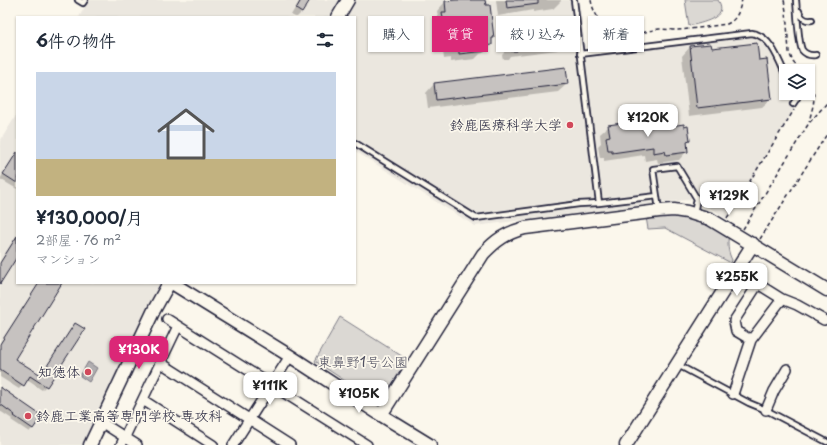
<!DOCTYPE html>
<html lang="ja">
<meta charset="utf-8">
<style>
:root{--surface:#fff;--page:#f6f6f7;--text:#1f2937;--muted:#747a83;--accent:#db2777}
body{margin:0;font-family:"Playpen Sans","Klee One",sans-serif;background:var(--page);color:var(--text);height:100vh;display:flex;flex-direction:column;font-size:15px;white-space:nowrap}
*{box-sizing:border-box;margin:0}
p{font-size:13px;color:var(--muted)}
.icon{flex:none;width:22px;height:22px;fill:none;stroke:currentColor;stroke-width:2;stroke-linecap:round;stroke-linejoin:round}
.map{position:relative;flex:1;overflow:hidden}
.panel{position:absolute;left:16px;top:16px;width:340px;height:268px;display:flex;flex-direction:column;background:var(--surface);border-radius:0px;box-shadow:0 1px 3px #0004}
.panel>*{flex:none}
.guide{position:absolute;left:368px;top:16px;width:380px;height:36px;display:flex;gap:8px}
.fabs{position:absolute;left:779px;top:64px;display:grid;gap:8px}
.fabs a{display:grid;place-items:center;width:36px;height:36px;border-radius:0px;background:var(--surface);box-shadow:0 1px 3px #0004;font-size:20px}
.price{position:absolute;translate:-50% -34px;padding:0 9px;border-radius:8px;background:#fff;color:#222;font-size:13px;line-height:26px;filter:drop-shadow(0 1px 2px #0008)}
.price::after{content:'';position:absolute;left:50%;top:24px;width:12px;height:9px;margin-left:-6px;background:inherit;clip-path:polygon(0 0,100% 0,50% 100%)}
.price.on{background:var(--accent);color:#fff}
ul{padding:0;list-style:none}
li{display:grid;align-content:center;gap:8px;height:212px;padding:0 20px}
li span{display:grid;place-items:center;height:124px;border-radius:0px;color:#555}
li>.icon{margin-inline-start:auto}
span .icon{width:72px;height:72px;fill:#fffc;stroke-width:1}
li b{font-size:17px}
h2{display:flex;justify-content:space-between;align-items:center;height:48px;padding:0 20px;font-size:17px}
.pill{padding:0 14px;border-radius:0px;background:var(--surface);box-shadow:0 1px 3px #0004;font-size:14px;line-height:36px}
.pill.on{background:var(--accent);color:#fff}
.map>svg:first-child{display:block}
.built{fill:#ebe7df}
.green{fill:#dbd8d3;stroke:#7e7d87}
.water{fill:#b1aeb0;stroke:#787681}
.shadow{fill:#0003}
.building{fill:#c6c2c0;stroke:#22223b}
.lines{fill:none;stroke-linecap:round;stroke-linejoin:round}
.lane-casing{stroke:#22223b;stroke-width:8}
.street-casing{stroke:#22223b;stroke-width:12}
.secondary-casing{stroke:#22223b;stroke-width:15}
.path{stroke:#22223b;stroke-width:1.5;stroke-dasharray:4 3;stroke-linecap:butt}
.lane{stroke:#fbf7ec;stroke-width:4.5}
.street{stroke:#fbf7ec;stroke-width:9}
.secondary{stroke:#fbf7ec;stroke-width:12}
.poi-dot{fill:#d1495b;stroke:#fbf7ec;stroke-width:1.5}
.labels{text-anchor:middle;stroke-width:3.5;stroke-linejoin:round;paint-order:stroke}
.poi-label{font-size:14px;fill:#22223b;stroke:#fbf7ec;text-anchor:end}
.park-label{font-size:14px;fill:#505061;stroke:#fbf7ec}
</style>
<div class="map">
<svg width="827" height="445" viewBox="0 0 827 445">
<rect width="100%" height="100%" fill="#fbf7ec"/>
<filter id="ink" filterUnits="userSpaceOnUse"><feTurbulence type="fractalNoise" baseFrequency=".025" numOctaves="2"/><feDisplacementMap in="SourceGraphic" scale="8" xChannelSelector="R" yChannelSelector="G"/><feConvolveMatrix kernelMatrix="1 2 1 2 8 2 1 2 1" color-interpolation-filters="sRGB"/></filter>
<g filter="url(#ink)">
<!-- built -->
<path class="built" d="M89,0H342L331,17H79Z
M355,0H579L586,50L757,29L772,41L788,71H786V93H798L801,98L727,219L707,206L694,199L475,226L355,151V17H345Z
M17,114V283H163L82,445H0V141Z"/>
<!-- green -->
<path class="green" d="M685,0H718C730,18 701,23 689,26Z
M672,214L692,217L729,234C727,244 728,252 732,260L731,263L665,228L648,229L646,217Z
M340,317L408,360L383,398L374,400L315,361Z"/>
<!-- water -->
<path class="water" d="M88,362L97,368L89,382L80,376Z"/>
<!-- shadow -->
<path class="shadow" d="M300,0H309L302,12L297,17H295L291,15Z
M464,0H484L493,37L491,40V45L483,53L480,54L475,59L451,62V58L444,59L443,51L438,52L434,22L438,18L437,11L445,2Z
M496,0H561V1L553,9L533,12V10L498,16Z
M516,34L566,42L557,50L510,56L508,59H503L502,55L504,53L503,46L511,37H514Z
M690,47L711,50L758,61L771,99L762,107L689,116L682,56Z
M434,84H567L558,92L428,108L426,93Z
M609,126L650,128L689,140L686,143L687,151L679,160L658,163L657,159L645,161L644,155L604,161V158H600L598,146L601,143L600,134Z
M17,151V189L0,179Z
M17,235V255L0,282V262Z
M39,283H61L13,359L41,376L71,328L75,324L46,386L42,390L27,380L19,389L0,377V343Z
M0,389L33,428L29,432L11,420L12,419L0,411Z"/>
<!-- building -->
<path class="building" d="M301,0H310L302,13L296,9Z
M456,0H485L486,5H490L494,38H492V45L484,46L485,51L459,54V50L452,51L451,43L447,44L442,12H446L445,1Z
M506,0H538V4L507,8Z
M565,26L567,42L517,49V51H511L510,45H512L511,36L516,35V33Z
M757,43L759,60L767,59L772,99L697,108L690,46L711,44L712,48Z
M566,67L568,84L436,100L434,83Z
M650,119L651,127L663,125L664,127L684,124V127L688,126L690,140L687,141L688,152L666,155L665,151L653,153V147L612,153V150H608L606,137L610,136L608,125Z
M17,152V183L3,174Z
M17,236V257L0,284V263Z
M39,283H62L15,359L41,375L75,323L85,329L47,387L30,376L24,386L0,370V344Z
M0,387L42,416L33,429L14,416L15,415L0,404Z"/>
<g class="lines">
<defs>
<path id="lane" d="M78,0L83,3L85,0
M574,0L599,203
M796,0C797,10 798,42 802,50C806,55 810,56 816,55
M799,11C801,18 805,21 812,20
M580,54L752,33C771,36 779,61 786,76
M793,104L797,98L794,93
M355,143L476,218L579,204L599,203L657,196
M659,210L653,169L677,166L697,199L694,213
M678,365L749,403L766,410L827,442"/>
<path id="street" d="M167,319L367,445
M751,340L736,331L734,321L758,284L782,299L797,305L824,320
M161,363L290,445
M733,394L751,340L782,299
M143,400L213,445
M766,410L774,391L787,369
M101,422L137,445
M121,445L178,326
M233,445L290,356"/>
<path id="secondary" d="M338,17L348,0
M172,283L290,356L381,415L483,254C496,240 506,233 525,228L659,211L674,210L687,212L710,219L827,290
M381,415L430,445
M90,445L101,422L154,310L169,283
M626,445L753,244"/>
</defs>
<!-- lane casing -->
<use href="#lane" class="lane-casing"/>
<!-- street casing -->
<use href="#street" class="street-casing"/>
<!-- secondary casing -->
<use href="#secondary" class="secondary-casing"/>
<!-- path -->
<path class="path" d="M591,0C594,20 612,36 632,35C641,34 650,30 659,29C666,29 672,30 678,30C694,29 711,26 727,24C738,19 739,10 742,0
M784,0L786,11L789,52L793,62L801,71
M808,80C818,97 813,104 809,122
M727,218L794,110
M743,229L809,123L827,103
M760,239L827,134"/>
<!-- lane -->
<use href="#lane" class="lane"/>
<!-- street -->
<use href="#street" class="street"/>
<!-- secondary -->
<use href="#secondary" class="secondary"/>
</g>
</g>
<!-- markers -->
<g class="poi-dot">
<circle cx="570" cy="125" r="4"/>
<circle cx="88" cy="372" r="4"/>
<circle cx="28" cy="416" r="4"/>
</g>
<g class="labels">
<!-- poi labels -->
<g class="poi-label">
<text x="562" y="130">鈴鹿医療科学大学</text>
<text x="80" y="377">知徳体</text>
<text x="36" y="421" text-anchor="start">鈴鹿工業高等専門学校 専攻科</text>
</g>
<!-- park labels -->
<g class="park-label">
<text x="363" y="367">東鼻野1号公園</text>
</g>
</g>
</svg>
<div class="fabs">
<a><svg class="icon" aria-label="layers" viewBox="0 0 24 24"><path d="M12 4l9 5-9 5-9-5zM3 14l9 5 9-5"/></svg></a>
</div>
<b class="price" style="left:648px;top:138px">¥120K</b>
<b class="price" style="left:729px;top:216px">¥129K</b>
<b class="price" style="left:737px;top:297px">¥255K</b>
<b class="price on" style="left:139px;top:370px">¥130K</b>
<b class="price" style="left:270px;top:406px">¥111K</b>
<b class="price" style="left:359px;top:414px">¥105K</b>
<div class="guide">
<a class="pill">購入</a>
<a class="pill on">賃貸</a>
<a class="pill">絞り込み</a>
<a class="pill">新着</a>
</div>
<section class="panel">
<h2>6件の物件<svg class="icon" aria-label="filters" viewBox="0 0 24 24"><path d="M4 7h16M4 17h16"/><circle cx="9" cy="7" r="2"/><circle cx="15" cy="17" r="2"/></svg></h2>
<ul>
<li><span style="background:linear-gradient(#c9d6e8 70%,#c2b280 0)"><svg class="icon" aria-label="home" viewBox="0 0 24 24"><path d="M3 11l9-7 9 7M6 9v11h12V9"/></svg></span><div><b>¥130,000/月</b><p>2部屋 · 76 m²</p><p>マンション</p></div></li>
</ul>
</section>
</div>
